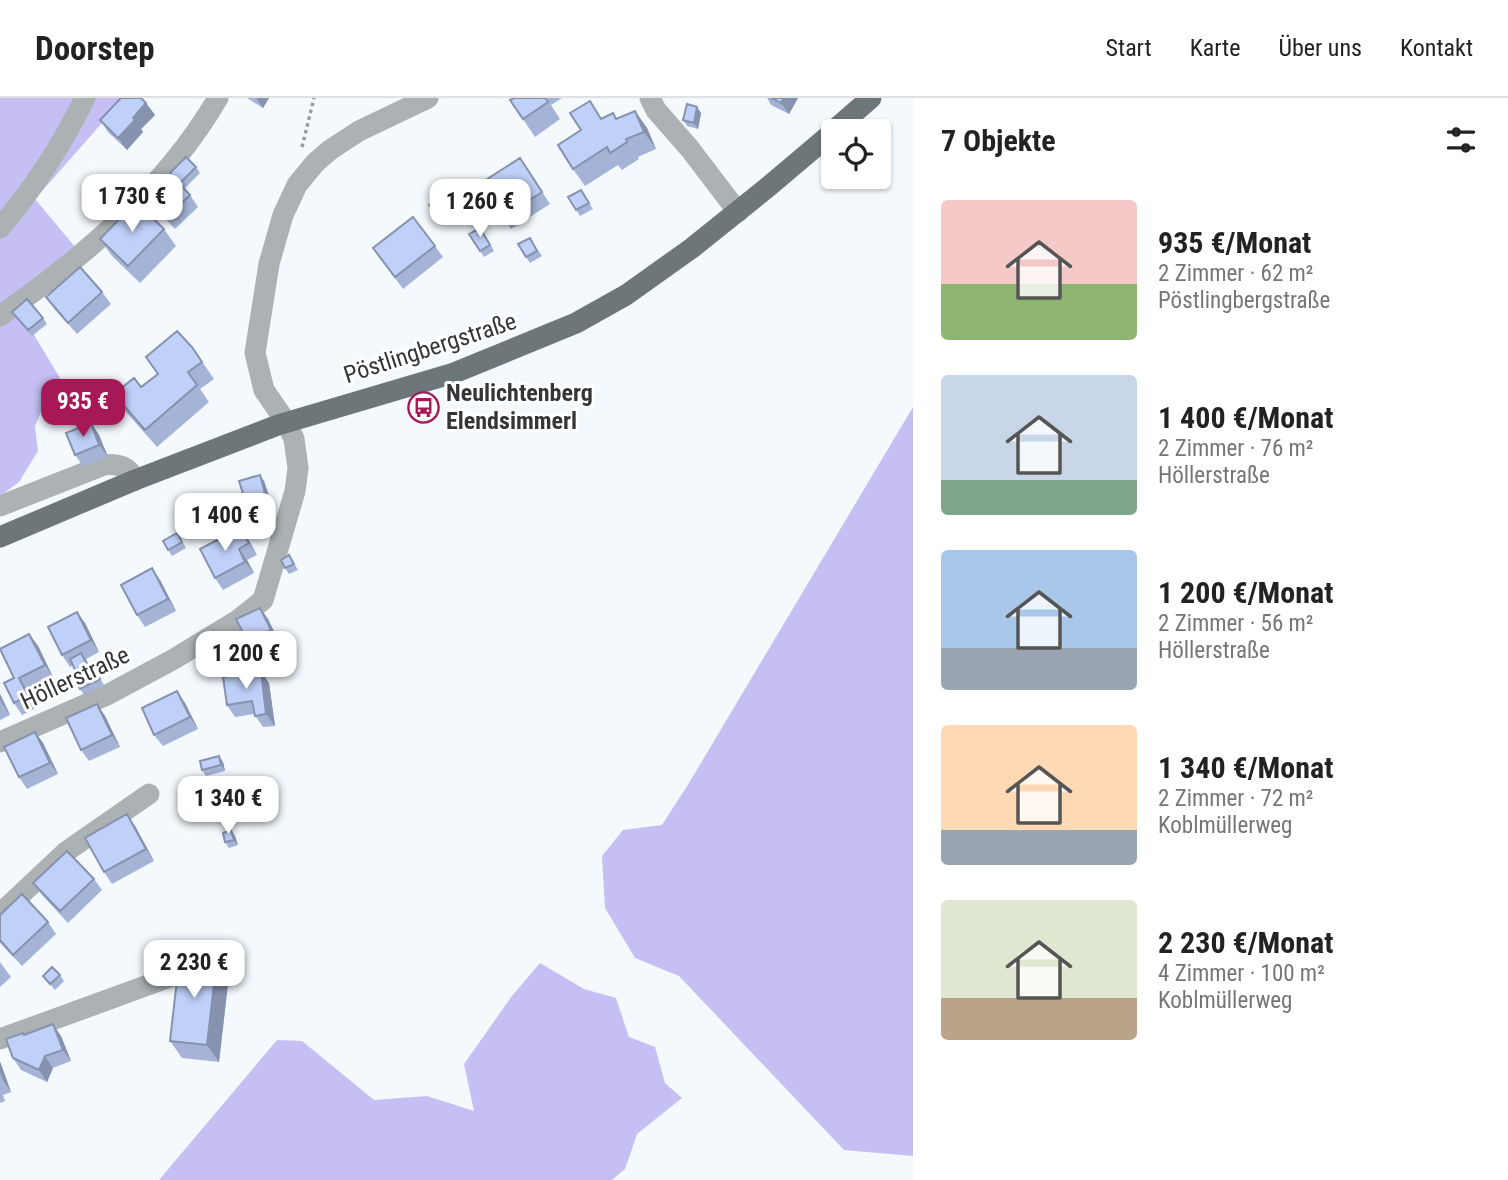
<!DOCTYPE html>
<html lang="de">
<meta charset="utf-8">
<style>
:root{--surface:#fff;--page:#f2f2f2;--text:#222;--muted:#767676;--line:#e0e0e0;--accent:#a71857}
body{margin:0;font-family:"Roboto Condensed",sans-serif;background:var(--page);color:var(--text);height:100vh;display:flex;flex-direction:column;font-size:26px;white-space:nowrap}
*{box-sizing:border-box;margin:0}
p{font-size:23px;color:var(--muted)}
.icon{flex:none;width:38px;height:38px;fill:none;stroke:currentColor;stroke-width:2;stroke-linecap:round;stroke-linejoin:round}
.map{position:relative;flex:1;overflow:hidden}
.panel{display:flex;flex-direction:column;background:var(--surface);width:595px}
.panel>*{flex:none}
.buttons{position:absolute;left:821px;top:21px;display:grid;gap:14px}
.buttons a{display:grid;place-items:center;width:70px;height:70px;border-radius:7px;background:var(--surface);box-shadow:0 2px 5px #0004;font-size:35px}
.price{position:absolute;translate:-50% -60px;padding:0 16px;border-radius:14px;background:#fff;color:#222;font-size:23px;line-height:46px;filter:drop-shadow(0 2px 4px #0008)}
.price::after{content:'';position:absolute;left:50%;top:42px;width:21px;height:16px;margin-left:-10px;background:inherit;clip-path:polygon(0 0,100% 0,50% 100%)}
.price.on{background:var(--accent);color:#fff}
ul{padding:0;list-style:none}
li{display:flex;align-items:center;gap:21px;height:175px;padding:0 28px}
li span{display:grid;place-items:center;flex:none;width:196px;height:140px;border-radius:7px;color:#555}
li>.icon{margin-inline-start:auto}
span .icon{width:84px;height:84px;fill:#fffc;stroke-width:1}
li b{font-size:30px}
h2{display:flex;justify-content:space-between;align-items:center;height:84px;padding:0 28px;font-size:30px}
header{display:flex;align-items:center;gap:42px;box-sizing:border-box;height:98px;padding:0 35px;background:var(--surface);border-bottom:2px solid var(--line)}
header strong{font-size:33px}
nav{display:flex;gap:38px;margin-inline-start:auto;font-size:24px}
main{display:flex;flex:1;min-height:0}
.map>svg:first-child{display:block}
.green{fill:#c5bff3}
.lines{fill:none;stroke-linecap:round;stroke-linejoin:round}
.path{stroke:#999da1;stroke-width:3.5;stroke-dasharray:3.5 3.5;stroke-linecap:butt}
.minor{stroke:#acb1b3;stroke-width:21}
.major{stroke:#6d7679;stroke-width:21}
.wall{fill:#a5b4d6}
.shaded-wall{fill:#8692ae}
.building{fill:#c0d1f9;stroke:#8692ae;stroke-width:2}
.labels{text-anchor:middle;stroke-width:6;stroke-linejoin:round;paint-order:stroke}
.street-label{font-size:24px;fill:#333639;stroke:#fff}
.poi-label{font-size:24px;font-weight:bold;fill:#333639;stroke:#fff;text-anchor:start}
</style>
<header>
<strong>Doorstep</strong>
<nav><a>Start</a><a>Karte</a><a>Über uns</a><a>Kontakt</a></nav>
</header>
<main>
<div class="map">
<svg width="913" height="1082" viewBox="0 0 913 1082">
<rect width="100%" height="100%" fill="#f4f9fe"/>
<!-- green -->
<path class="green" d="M0,0H124L35,101L76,150L19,212L63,285L42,311L35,328L38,353L19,384L0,398Z
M913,309V1058L844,1052L679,878L635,860L605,810L602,758L623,732L662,727L689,685Z
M540,865L584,891L616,900L629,939L655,949L665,985L682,1000L637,1036L625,1071L612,1082H159L277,942L302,943L374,1002L427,998L474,1013L464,966L512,898Z"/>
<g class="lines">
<!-- path -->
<path class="path" d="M302,49L314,0"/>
<!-- minor -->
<path class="minor" d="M650,0L656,12L690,51L738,114
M0,130C34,90 62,47 85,0
M0,218C83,160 166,89 218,0
M0,408L104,367C117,365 129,368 135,382
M0,644L107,597L174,561L238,522L263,502L295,393L298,370L294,341L286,324L264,292L255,255L269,166L283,117L297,87L315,65L330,52L359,33L428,0
M0,816L67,753L149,696
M0,941L170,879"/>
<!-- major -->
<path class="major" d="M833,33L871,0
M0,439L135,382L278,327L454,275L576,225L626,197L692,150L768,89L833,34"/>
</g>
<!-- wall -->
<path class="wall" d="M247,0H269L263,10Z
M514,0H562L551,7L560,21L535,39L510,2Z
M767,0H798L789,16L771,7Z
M146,5L155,17L141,31L143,34L127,52L108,34L100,22Z
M697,9L701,15L698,31L687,28L683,22Z
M635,13L647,30L656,51L638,59L639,61L622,72L618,67L585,88L573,71L581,32L602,20L617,21Z
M520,60L550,106L511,131L501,117L483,129L466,103L485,91Z
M196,69L200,75L184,91L170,75Z
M581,92L593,111L580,118L568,99Z
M453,95L463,111L452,118L441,102Z
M190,97L198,109L175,131L157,112L149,100Z
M434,103L443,114L438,119L429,107Z
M164,131L176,148L140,185L112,158L100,141Z
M484,135L494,153L484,159L469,136Z
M534,146L542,158L530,165L526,159Z
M435,148L443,159L403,191L373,150Z
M102,194L111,206L77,236L54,210L46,199Z
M12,214L43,220L47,226L32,238Z
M192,249L214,281L200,291L209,304L157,349L126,314L114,296L141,289Z
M91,325L99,337L108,359L83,368L75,357Z
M264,383L270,401L249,408L245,402Z
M240,430L248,441L257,457L247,462L254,475L223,492L215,480Z
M181,441L186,450L172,458L168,452Z
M289,457L298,472L289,476L285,470Z
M160,482L176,513L145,529L137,517Z
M260,510L268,521L279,544L256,556L248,544Z
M85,525L99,554L86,561L90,569L93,568L104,587L84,597L80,591L77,576L73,567L70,569L62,557Z
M29,536L38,548L53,579L27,592L36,610L22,617L14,605V580Z
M269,585L275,628L263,629L254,616L235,619L227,607Z
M0,596L10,617L0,622Z
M185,605L198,631L163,648L154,637Z
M97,606L105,618L120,649L89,663L81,652Z
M35,634L43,645L58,676L27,691L19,679Z
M219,658L223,664L225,673L206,678L202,672Z
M135,728L154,763L112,786L104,774Z
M231,732L235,738L238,747L229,750L225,744Z
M94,781L102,792L68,825L42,797L33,785Z
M0,817L48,824L56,836L22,868L0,845Z
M0,864L11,879L0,889Z
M60,877L64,883L55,892L43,878Z
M229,877L219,964L182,960L170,943Z
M25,937L61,938L71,963L53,970L47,984L21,972L13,960Z
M0,964L11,994L3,997L5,1003L0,1005Z"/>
<!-- shaded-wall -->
<path class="shaded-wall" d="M256,0H269L263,10Z
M783,0H798L789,16L781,5Z
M146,5L155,17L141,31L143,34L127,52L118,40L133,20Z
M697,9L701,15L698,31L694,25Z
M635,13L647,30L656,51L644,34Z
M91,325L99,337L108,359L99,347Z
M260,377L264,383L270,401L265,395Z
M240,430L248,441L257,457L249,445Z
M239,451L247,462L254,475L245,464Z
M152,470L160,482L176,513L168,501Z
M260,510L268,521L279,544L271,532Z
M77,514L85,525L99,554L91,542Z
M29,536L38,548L53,579L45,567Z
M261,573L269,585L275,628L266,616Z
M19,580L27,592L36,610L28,598Z
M177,593L185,605L198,631L190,619Z
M0,596L10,617L2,605L0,601Z
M97,606L105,618L120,649L112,637Z
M35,634L43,645L58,676L50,665Z
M219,658L223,664L225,673L221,667Z
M127,716L135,728L154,763L146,751Z
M231,732L235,738L238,747L234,742Z
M217,860L229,877L219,964L207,947Z
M53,926L61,938L71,963L63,952Z
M45,958L53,970L47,984L39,972Z
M0,964L1,966L11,994L3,982L0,974Z"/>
<!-- building -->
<path class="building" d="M121,0H141L146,5L133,20L135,22L118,40L100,22Z
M514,0H545L548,4L523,21L510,2Z
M772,0H783L781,5Z
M590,3L601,21L613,15L616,21L635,13L644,34L626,41L627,44L610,55L607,49L573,71L558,47L581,32L570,15Z
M687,6L697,9L694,25L683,22Z
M186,59L196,69L180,85L170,75Z
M520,60L542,94L503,119L481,85Z
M172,78L190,97L167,119L149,100Z
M485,91L498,111L479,123L466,103Z
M581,92L589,105L576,112L568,99Z
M453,95L459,105L448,112L441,102Z
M434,103L439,109L433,113L429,107Z
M136,104L164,131L128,168L100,141Z
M413,119L435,148L395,179L373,150Z
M480,130L490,147L480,153L469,136Z
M530,140L537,153L526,159L518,146Z
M80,169L102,194L68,225L46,199Z
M27,201L43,220L28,232L12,214Z
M177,233L192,249L202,264L188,274L197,287L145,332L114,296L134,280L141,289L158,276L146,259Z
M91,325L99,347L75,357L66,335Z
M260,377L265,395L245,402L239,383Z
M240,430L249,445L239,451L245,464L215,480L200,451Z
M177,435L182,444L168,452L163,443Z
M289,457L294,466L285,470L281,462Z
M152,470L168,501L137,517L121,487Z
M260,510L271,532L248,544L236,521Z
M77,514L91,542L62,557L48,529Z
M29,536L45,567L19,580L28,598L14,605L4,585L14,580L0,551Z
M81,555L89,570L93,568L100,581L80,591L73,578L77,576L70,561Z
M261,573L266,616L255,618L252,603L227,607L223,579Z
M177,593L190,619L154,637L142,610Z
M97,606L112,637L81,652L66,620Z
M35,634L50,665L19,679L4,649Z
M219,658L221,667L202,672L200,663Z
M127,716L146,751L104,774L85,740Z
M231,732L234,742L225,744L223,735Z
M67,753L94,781L60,813L33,785Z
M22,796L48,824L13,857L0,842V817Z
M180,856L217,860L207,947L170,943Z
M52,869L60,877L50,886L43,878Z
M53,926L63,952L45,958L39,972L13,960L6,941L23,935L24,937Z"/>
<!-- icons -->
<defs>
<symbol id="bus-ring" viewBox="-11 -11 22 22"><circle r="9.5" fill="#fff" stroke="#a71857" stroke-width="1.5"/><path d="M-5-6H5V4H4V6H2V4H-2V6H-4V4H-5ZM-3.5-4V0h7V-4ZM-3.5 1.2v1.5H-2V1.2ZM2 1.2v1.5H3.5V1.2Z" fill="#a71857"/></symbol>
</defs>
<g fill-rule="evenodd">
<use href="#bus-ring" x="406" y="292" width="35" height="35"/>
</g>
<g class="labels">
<!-- street labels -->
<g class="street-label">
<text transform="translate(430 250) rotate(-18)" y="8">Pöstlingbergstraße</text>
<text transform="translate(75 580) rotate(-25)" y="8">Höllerstraße</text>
</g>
<!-- poi labels -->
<g class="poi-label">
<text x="446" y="303">Neulichtenberg<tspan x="446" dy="28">Elendsimmerl</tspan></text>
</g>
</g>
</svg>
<div class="buttons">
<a><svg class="icon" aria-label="locate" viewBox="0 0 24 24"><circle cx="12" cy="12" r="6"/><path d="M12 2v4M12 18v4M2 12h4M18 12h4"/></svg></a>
</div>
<b class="price" style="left:132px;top:136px">1 730 €</b>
<b class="price" style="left:480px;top:141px">1 260 €</b>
<b class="price on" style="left:83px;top:341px">935 €</b>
<b class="price" style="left:225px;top:455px">1 400 €</b>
<b class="price" style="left:246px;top:593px">1 200 €</b>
<b class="price" style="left:228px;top:738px">1 340 €</b>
<b class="price" style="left:194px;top:902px">2 230 €</b>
</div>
<section class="panel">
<h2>7 Objekte<svg class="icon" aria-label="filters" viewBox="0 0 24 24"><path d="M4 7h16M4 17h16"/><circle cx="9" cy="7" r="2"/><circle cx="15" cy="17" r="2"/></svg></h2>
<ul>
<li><span style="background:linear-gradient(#f6c9c9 60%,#8fb573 0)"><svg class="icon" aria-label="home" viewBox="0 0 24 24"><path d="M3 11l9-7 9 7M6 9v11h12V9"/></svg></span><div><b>935 €/Monat</b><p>2 Zimmer · 62 m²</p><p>Pöstlingbergstraße</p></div></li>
<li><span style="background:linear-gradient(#c9d6e8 75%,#7fa58c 0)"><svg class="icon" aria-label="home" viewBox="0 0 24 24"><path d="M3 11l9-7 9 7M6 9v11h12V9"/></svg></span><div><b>1 400 €/Monat</b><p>2 Zimmer · 76 m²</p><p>Höllerstraße</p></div></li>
<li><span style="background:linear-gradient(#a9c7e8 70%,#9aa5b1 0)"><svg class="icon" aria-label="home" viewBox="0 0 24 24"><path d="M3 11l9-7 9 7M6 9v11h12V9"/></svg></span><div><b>1 200 €/Monat</b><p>2 Zimmer · 56 m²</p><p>Höllerstraße</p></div></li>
<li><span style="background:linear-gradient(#ffd9b3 75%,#9aa5b1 0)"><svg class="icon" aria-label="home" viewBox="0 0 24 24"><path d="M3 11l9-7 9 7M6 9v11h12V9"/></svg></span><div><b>1 340 €/Monat</b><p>2 Zimmer · 72 m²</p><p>Koblmüllerweg</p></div></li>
<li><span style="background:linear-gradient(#dfe7d0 70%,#b9a48a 0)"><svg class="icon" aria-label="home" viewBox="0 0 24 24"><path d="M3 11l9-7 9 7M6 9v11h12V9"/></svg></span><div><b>2 230 €/Monat</b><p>4 Zimmer · 100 m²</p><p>Koblmüllerweg</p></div></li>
</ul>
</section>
</main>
